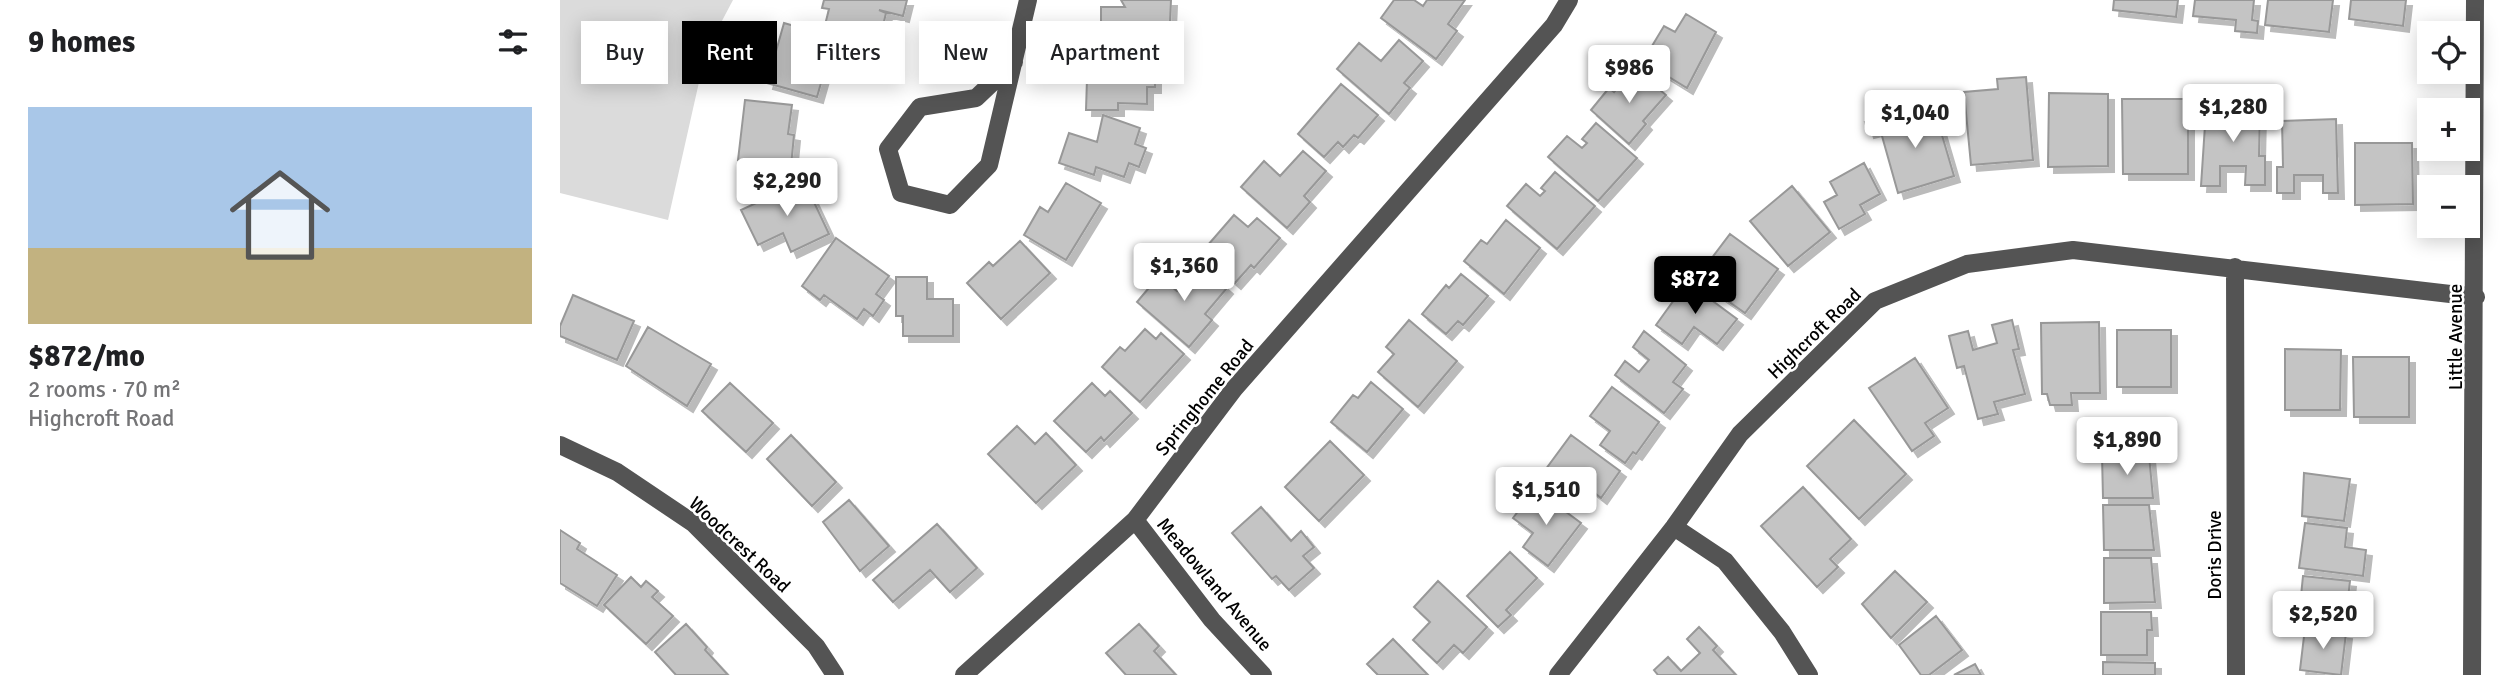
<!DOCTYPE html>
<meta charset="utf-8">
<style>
:root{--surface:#fff;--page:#f6f6f6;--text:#202124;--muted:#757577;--line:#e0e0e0;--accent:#000}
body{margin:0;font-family:Signika,sans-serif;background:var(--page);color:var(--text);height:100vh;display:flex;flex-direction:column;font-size:26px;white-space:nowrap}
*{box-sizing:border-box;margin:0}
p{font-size:23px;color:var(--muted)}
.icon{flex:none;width:38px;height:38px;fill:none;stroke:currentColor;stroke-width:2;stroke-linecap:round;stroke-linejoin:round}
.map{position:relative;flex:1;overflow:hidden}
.details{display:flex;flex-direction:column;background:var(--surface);width:560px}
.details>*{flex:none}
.hud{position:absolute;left:21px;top:21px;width:665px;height:63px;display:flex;gap:14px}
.tools{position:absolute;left:1857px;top:21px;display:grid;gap:14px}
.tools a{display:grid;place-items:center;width:63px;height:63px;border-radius:0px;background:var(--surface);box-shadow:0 4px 18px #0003;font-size:35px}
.price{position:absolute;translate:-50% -60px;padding:0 16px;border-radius:7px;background:#fff;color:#222;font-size:23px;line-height:46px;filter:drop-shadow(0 2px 4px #0008)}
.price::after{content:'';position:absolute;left:50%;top:42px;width:21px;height:16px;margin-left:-10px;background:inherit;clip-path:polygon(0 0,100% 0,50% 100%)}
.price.current{background:var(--accent);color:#fff}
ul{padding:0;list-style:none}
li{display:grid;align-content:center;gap:14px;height:371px;padding:0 28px}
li+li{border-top:2px solid var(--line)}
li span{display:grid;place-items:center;height:217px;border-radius:0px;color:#555}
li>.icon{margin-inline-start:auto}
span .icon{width:126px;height:126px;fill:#fffc;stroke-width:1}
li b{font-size:30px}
h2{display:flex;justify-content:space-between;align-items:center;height:84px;padding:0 28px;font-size:30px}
.tag{padding:0 24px;border-radius:0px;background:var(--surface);box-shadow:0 4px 18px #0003;font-size:24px;line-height:63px}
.tag.current{background:var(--accent);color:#fff}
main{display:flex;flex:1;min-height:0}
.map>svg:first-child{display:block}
.green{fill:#dbdbdb}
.building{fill:#c4c4c4;stroke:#989898;stroke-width:2;filter:url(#shadow)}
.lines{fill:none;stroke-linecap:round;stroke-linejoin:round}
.minor{stroke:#545454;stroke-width:18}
.labels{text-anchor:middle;stroke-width:5;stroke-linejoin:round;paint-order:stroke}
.street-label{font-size:19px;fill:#000;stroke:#fff}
</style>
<main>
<section class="details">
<h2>9 homes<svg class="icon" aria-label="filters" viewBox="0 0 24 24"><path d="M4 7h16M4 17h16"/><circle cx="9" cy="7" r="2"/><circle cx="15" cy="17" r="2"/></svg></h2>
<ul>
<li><span style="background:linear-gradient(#a9c7e8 65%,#c2b280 0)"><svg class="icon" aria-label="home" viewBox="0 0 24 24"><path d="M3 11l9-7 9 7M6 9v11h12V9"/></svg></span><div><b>$872/mo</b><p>2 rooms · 70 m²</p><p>Highcroft Road</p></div></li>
</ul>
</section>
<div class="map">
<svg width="1941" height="675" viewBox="0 0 1941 675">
<defs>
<filter id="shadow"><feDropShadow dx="6" dy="6" stdDeviation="0" flood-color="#0004"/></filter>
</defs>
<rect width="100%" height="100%" fill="#fff"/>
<!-- green -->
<path class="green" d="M0,0H173L146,51L108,220L0,193Z"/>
<!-- building -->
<path class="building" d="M264,0H347L343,16L319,10L326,13L320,38L265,25L269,9L262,8Z
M561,0H611L610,22H602V38L541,36V7H565Z
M834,0H854L863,6L867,0H905L888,24L897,31L876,59L821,18Z
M1554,0H1618L1616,17L1553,10Z
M1635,0H1694L1692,20L1698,21L1697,33L1675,31L1676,20L1633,16Z
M1708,0H1773L1769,32L1705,25Z
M1791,0H1846L1843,26L1789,19Z
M1126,14L1156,32L1127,88L1083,61L1104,26L1115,32Z
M224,23L279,39L270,70L265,69L257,97L207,83Z
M839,40L863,61L844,83L850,88L829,114L777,69L799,43L821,61Z
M544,49L587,50V66H595V87H587V104L558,103V110H526L527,79H550V71H544Z
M1074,68L1106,95L1083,121L1086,124L1069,144L1031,110L1049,88L1054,92Z
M1466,77L1473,160L1411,165L1404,92L1438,89L1437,79Z
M781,84L818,115L798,138L794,135L783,147L778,142L764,157L738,134Z
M1489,93L1548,94V166L1488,167Z
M1562,99H1628V174H1563Z
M185,100L232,105L228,134L234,135L231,166L178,160Z
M1678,102H1695V110H1700L1699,156H1705V185H1685L1686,166H1660V186H1641L1646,110H1678Z
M1374,108L1394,176L1338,193L1320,129L1308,132L1305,122L1317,118L1319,124Z
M543,115L580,128L575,144L586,148L579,167L569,163L564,177L536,167L534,175L499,163L509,133L537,142Z
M1776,119L1778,193H1763V175H1734V193H1717V167H1723L1722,121Z
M1036,123L1077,158L1038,201L988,157L1007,136L1022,148L1027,143L1022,139Z
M1795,143H1852L1853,204L1795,205Z
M743,151L766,171L744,196L750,202L727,228L681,187L704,161L720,176Z
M1304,163L1320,194L1300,205L1305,214L1279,229L1264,202L1277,195L1270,182Z
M995,172L1035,206L997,249L947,206L966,184L980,196L985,191L981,188Z
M244,181L269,234L231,252L223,233L198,245L181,210Z
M506,183L541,203L506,260L464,235L480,207L488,212Z
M1232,186L1270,232L1228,266L1190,221Z
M674,215L688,227L697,218L720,238L694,268L691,265L675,283L641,253Z
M946,220L980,248L944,294L904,261L921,240L927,244Z
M1170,234L1218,269L1185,313L1158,294L1169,279L1148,263Z
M276,238L329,276L316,294L324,300L313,316L304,309L297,319L264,295L260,300L242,286Z
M460,241L490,273L441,319L407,283L429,262L433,266Z
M636,261L667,288L645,314L652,320L629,347L577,302L599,276L617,291L632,274L628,270Z
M901,274L928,296L903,325L898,321L886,334L862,314L886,285L889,288Z
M336,277H367V299H393V336H343V316H336Z
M1127,282L1177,319L1157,344L1134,327L1122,344L1096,325Z
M13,295L74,321L57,360L0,336V326Z
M849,320L897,361L858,407L818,372L834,354L826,347Z
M1452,320L1459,349L1453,350L1465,394L1434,402L1438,414L1418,419L1404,366L1397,368L1389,336L1408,331L1413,350L1437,343L1432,325Z
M1539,322L1540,393H1511L1512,405H1490L1487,394H1482L1481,323Z
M88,327L151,364L127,406L66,366Z
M585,329L596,339L601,333L624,354L580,402L542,367L560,347L565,351Z
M1557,330H1611V387H1557Z
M1084,331L1126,365L1113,382L1123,389L1104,413L1055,375L1065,361L1079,372L1089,360L1073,347Z
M1725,349L1781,350L1780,410H1725Z
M1793,357H1849V417H1794Z
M1355,358L1388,408L1365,423L1374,436L1352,451L1309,388Z
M811,382L843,409L807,452L771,422L793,395L798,398Z
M170,383L213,423L186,452L142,411Z
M532,383L545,396L550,391L572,413L544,441L541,437L526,452L494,421Z
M1052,387L1099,422L1076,454L1073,452L1065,463L1040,445L1050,431L1030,416Z
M1294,420L1346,474L1299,519L1247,466Z
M457,426L475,444L486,433L516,465L476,503L428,454Z
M231,435L276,482L252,506L207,459Z
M1011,435L1060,471L1041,498L1018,480L1005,496L980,477Z
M770,441L804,475L759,521L725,487Z
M1542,455H1589L1593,498H1543Z
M1744,473L1790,479L1784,521L1742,516Z
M1243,487L1291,539L1270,559L1278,567L1257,587L1201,526Z
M975,489L1021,523L988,566L963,547L973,533L953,518Z
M289,500L329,546L300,571L263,522Z
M1543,505H1589L1594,550H1544Z
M701,507L731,541L741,531L754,547L743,556L754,568L729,590L716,576L712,579L672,533Z
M1745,523L1787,528L1785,547L1806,550L1803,576L1739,568Z
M377,524L417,568L390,592L370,570L333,602L313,580Z
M0,530L20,543L17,549L57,575L37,606L0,583Z
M950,552L977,578L946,610L951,615L938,627L907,596Z
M1544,558H1591L1595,602L1544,603Z
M1335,571L1367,602L1331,638L1302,604Z
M1743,576L1790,581L1785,624L1743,619L1744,606H1740Z
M71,577L81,587L86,581L98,591L92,597L113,616L86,644L44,605Z
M878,581L927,627L903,653L894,645L877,663L853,640L870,622L854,607Z
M1541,612H1591L1592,630H1587V655H1541Z
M1376,616L1402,650L1369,675H1361L1339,645Z
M126,624L147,647L145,650L168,675H116L95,652Z
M579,624L599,646L594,651L616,675H566L546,653Z
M1139,627L1157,646L1153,650L1176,675H1098L1094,670L1108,657L1121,671L1140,653L1127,639Z
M1745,628L1786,633L1781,675L1740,670Z
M833,639L868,675H818L807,664Z
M1543,662L1595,663V675H1543Z
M1415,664L1421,675H1394Z"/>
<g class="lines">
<!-- minor -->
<path class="minor" d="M454,62L416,98L360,107L328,149L341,193L390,205L429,165L468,0
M1675,267L1676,675
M0,445L57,472L133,523L256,646L275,675
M575,520L652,620L703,675
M1114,527L1165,561L1222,632L1249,675
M404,675L575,520L674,389L994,25L1009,0
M998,675L1114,527L1180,434L1315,301L1407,264L1513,250L1916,297
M1912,675L1915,0"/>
</g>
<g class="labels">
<!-- street labels -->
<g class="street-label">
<text transform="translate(1254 333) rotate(-44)" y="7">Highcroft Road</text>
<text transform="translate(1895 337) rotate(-90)" y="7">Little Avenue</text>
<text transform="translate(644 397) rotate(-51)" y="7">Springhome Road</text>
<text transform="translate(180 544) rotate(43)" y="7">Woodcrest Road</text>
<text transform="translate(1654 555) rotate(-90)" y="7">Doris Drive</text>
<text transform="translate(655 584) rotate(50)" y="7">Meadowland Avenue</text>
</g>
</g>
</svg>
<div class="tools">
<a><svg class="icon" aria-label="locate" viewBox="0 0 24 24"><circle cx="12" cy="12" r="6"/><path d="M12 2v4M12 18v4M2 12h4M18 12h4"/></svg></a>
<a>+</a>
<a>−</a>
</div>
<b class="price" style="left:1069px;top:105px">$986</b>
<b class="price" style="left:1673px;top:144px">$1,280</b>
<b class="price" style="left:1355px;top:150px">$1,040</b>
<b class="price" style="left:227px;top:218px">$2,290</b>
<b class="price" style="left:624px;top:303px">$1,360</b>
<b class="price current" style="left:1135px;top:316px">$872</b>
<b class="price" style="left:1567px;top:477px">$1,890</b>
<b class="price" style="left:986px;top:527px">$1,510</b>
<b class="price" style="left:1763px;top:651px">$2,520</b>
<div class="hud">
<a class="tag">Buy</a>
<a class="tag current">Rent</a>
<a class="tag">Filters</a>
<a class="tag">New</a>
<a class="tag">Apartment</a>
</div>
</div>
</main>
